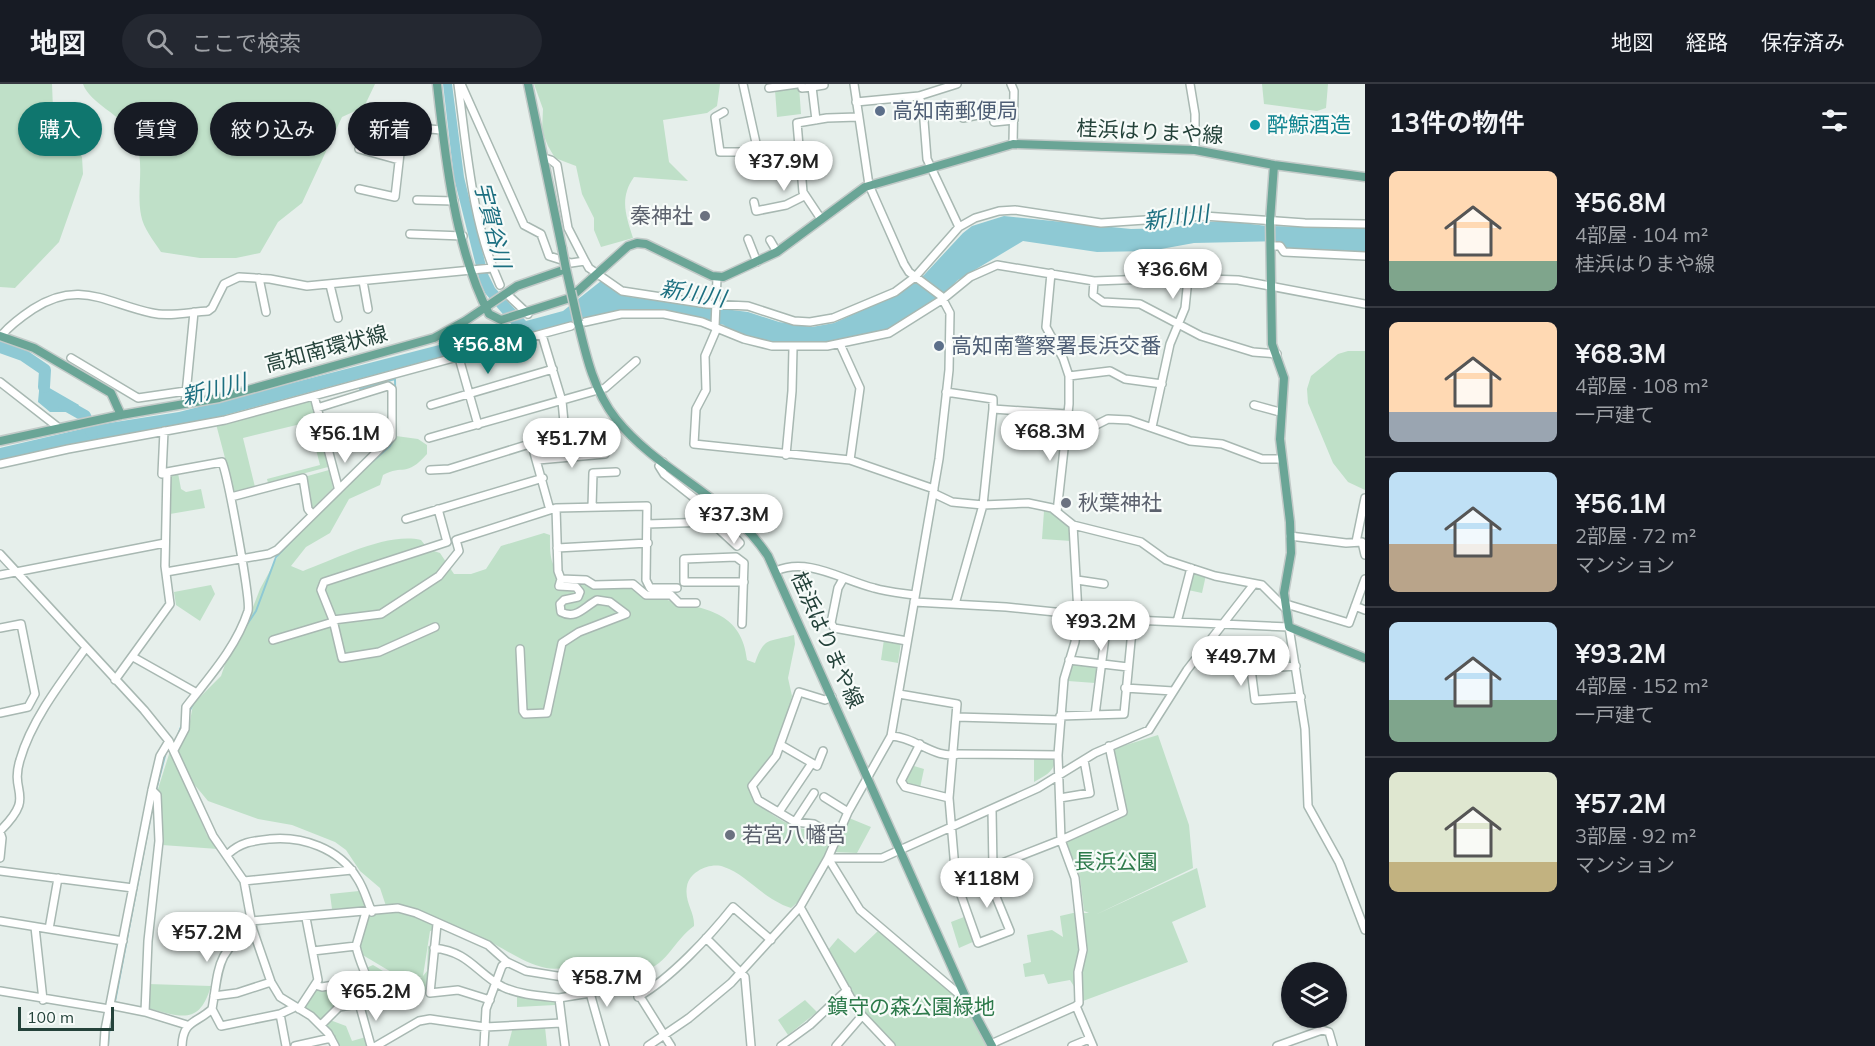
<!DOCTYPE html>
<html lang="ja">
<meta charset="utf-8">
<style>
:root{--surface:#171b24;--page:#242831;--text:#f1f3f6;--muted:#9ea1a6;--line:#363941;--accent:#0f766e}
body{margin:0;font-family:Mulish,"Noto Sans JP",sans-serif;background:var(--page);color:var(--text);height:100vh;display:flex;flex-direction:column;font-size:22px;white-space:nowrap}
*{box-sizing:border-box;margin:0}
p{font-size:20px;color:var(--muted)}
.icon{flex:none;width:33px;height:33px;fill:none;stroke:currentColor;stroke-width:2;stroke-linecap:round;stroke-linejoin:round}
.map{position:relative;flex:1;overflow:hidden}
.drawer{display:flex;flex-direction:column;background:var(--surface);width:510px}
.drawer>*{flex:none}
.guide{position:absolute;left:18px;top:18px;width:570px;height:54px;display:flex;gap:12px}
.controls{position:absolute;left:1281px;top:878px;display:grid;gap:12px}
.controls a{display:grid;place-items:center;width:66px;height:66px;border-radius:50%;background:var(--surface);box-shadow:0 2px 4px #0004;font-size:30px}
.scale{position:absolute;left:18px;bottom:15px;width:96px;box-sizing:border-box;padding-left:6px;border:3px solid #24423a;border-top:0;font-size:16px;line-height:21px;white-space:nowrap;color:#24423a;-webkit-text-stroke:4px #f7fbf9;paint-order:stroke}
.price{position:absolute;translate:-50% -51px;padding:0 14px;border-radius:21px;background:#fff;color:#222;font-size:20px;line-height:39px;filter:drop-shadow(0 2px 3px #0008)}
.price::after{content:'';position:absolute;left:50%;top:36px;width:18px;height:14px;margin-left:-9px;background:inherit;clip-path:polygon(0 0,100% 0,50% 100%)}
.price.active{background:var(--accent);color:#fff}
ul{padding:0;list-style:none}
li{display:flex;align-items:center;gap:18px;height:150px;padding:0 24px}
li+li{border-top:2px solid var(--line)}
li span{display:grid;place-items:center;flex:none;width:168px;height:120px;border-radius:9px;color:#555}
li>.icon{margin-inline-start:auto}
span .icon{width:72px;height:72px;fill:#fffc;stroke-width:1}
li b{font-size:26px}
h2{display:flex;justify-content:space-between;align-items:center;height:72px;padding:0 24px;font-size:26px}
.chip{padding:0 21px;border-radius:27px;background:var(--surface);box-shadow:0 2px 4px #0004;font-size:21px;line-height:54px}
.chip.active{background:var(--accent);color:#fff}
header{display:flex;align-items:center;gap:36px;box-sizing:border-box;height:84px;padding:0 30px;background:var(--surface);border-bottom:2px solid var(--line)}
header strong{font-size:28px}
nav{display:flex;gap:33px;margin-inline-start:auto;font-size:21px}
.search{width:420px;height:54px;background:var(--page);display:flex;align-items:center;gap:15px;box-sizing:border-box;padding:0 21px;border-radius:33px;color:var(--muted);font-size:22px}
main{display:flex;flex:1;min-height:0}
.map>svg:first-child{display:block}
.green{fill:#bfe0c8}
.water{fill:#8ec9d4}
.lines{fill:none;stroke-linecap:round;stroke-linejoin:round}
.stream{stroke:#8ec9d4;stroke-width:2}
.river{stroke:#8ec9d4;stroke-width:12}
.minor-casing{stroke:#a8b8b2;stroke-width:10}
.major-casing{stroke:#c2cac8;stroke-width:11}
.minor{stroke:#fff;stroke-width:7}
.major{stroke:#6aa596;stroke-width:8}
.major-bridge-casing{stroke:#c2cac8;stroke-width:11;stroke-linecap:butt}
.major-bridge{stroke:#6aa596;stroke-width:8}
.service-dot{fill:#5c6f8a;stroke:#f7fbf9;stroke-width:2}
.culture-dot{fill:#0f9aa8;stroke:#f7fbf9;stroke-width:2}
.worship-dot{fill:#6b7280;stroke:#f7fbf9;stroke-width:2}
.labels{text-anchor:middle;stroke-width:4.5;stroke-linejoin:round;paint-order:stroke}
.service-label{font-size:21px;fill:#4e5e75;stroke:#f7fbf9;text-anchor:start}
.culture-label{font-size:21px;fill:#0d838f;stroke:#f7fbf9;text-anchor:start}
.street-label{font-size:21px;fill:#24423a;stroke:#f7fbf9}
.worship-label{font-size:21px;fill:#5b616d;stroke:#f7fbf9;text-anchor:start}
.park-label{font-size:21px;fill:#2d7a4b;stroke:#f7fbf9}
.water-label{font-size:22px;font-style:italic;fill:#1c6f80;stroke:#f7fbf9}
</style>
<header>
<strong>地図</strong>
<div class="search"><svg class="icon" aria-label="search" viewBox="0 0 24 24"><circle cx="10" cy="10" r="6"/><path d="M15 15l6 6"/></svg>ここで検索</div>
<nav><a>地図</a><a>経路</a><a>保存済み</a></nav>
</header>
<main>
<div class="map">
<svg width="1365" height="962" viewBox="0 0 1365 962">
<rect width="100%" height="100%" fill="#e6efeb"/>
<!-- green -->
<path class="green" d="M0,0H52L53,25L64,51L82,73L83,90L59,158L15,204L0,203Z
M83,0H375L364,23L342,33L302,119L278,138L260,169L236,174H200L161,168C154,157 143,144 141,131C136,105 146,78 134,53C122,30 90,20 83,0Z
M534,0H720L717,22L707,29L663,36L669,78L688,97L634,93C619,114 626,132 633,154L601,163L594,146V134L582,110L576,82L555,74L548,62L542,47L543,25Z
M1262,0H1328L1326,24L1317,27L1264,20Z
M799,2L801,30L777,33L775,6Z
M1348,267H1365V406L1348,398L1333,379L1308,319L1307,305L1311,292L1338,270Z
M311,317L328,383L268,399L267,395L320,381L309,338L243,354L255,403L234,408L216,340Z
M396,352L418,355L427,361V370C406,394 403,380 383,391L380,401L349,415L330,449L306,463L291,482L303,487C336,475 387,448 421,456L428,465L440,469L454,490H471L486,485L501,462L544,449L550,451C550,462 549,478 557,486C579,507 608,500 636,505C649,507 659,514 671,517C709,525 742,530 747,576L755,579C764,553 768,558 794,551L795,560L788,594L792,612L780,658L768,681L748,702C754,720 776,735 794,742C810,748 815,743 829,757C825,779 809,811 791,824C763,815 746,790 724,783C711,778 690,787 687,802C684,818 695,828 694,842C673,856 663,892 632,886C611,857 575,890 546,884C506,876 474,833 430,847L423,892L427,887L428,862L434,864L428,907L376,912L373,895L366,884L373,881C388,890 406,903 422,893L403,895L361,870L359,863L369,832L386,822L380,804L360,787L346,766L335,758L292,741L258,735L208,717L184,688L177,670L189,643L193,620L221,592L231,563L241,554L260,505L284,461L347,404L369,376L391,361Z
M329,386L333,404L312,425L304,393Z
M178,389L181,405L186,408L201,405L205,424L170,430V390Z
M1044,427L1053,428L1070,442L1071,457L1042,455Z
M1192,488L1206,491L1202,509L1188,506Z
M211,501L215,510L200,537L176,521L174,508Z
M884,555L901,558L898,579L881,576Z
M1071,579L1097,582L1095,599L1068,597Z
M1158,651L1189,741L1193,784L1095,831L1197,784L1206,823L1172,838L1188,878L1083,917L1070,896L1048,900L1044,890L1025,893L1023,880L1031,878L1027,851L1052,846L1063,853L1060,832L1073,829H1089L1084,827L1080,793L1066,757L1127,730L1113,665Z
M170,667L207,751L218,765L162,761L158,705Z
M1034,674L1055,675C1055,688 1044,692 1034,698Z
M914,682L924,685L920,704L907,701L905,697Z
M849,734L871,743L857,769L832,768Z
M359,807L366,823L332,825L330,810Z
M964,833L975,857L959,864L951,838Z
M219,841H246L232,854L219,853Z
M879,846L963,918L987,962H895L861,929L828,866L838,854L855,869Z
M148,900L211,902C199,943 180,932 147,924Z
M326,905L336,923L322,937L303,924L314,906Z
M517,911L555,916V921L517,923Z
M805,916L817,928L788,951L778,936Z
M330,936L346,942L352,957L366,953L368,962H338L324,941Z
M513,943H545L547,962H508Z"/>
<!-- water -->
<path class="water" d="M443,0H452L464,93L488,190L495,204L526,237L563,227L601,197L630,213L748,228L779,238L812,243L834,239L898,210L924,191L963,149L972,142L1004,132L1131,145L1171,144L1200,138L1227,137L1267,142L1365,144V170L1285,165L1280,157L1194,159L1150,167L1097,168L1023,157L958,196L935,218L885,248L808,263L762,258L726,245L724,241C663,224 628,224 567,239L222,332L0,377V364L103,340L179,328L513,242L485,209L480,198L454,94Z
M41,286L47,287L46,302L79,321L74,328H50L38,318Z"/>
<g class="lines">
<!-- stream -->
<path class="stream" d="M360,305L395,295L396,352L390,362L364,385
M244,545L256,527L276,473L300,448
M206,602L224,578
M188,630L195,616
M178,651L182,640
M156,706L166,668
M108,962L109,949L154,714"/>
<!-- river -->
<path class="river" d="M0,263L23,271L45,286L44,303
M62,319L85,332L92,349"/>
<defs>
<path id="minor" d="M458,0C467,67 472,139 500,201
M461,0L524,141L541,150L549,172L571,179L585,177
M743,0L758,68
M801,0L802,4L812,3L816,36
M1011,0L1014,7L1013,60
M1190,0L1195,30V66
M812,3L824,1
M769,4L797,0
M919,12L923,24L927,75L959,143
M856,18L919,12L957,0
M724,28L715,33L720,68H768L799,62
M962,28L963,34L993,28L994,38L1014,36
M360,32L403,43L442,46
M359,65L399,76
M544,74L551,76L557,81L568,144L585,177L589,184L622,207L707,220L748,222L794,237L810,238L833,234L895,208L915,193L959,143L975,134L999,127L1015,126L1101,139L1204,132L1305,139L1365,140
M359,105L395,113L403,43
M417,116L454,117
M754,118L756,127L786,121L804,112
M821,135L803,108L797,39L827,34L858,33
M410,150L463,152
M748,155L757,178
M770,156L777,168
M1271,162H1280L1284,168L1365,172
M1051,189L1046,243L1063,274L1069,292V320L1057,428
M259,194L266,228
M363,197L368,225
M1094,197L1093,211L1103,218L1140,220L1201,252L1253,268L1277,270
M330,201L338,234
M510,213L528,230
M585,238L621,230H664L702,238L744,255L772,262H827L889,249L943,215L970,193L997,181L1094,197L1176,194L1238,196L1365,220
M715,242L717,194
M717,244L705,272L706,306L696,325L694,360L850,376L934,405
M1,252C10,241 21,233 33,225C79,195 106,219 152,229C169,233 190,228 208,227L212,224L224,200L239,193L270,195L307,202L492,184
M840,260L860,304L850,376
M71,274L138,314L186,307
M459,274L478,341
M1069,292L1110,287L1125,295L1162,300
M0,298L59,344
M946,308L993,315V325L1067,330
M314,312L338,403
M185,320L194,228
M431,321L553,285
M1254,321L1280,328
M1067,340L1090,344L1108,335L1129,336L1190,357L1222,360L1262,375H1282
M1152,343L1170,260L1185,224L1188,195
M164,347L162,390L167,388
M429,354L605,304L636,277
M531,358L550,426
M786,371L792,307L793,264
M538,376L605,370
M0,380L68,365L225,336L571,242
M430,386L449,385L565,349L562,317L542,251
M933,409L952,418L983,421L993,325
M231,413L303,394L308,425L312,430
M592,423L593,389L616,388
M406,435L543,394
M647,440L711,438L737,462L740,459L707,424L664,390L659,382L663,378
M1073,441L1078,529L1075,558L1064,595L1058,671L1061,756L1075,794L1083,866L1078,888L1079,919L1076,922L1093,962
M1290,452L1346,459L1362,458L1365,471
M1356,458L1365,414
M557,464L648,459
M0,470L144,626L169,657L213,752L244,797L253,846L271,898L280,913L311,932L328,949L335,962
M776,487C808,473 842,496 874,504C887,508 901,509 915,511
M166,488L269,470L277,466L392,353V305L388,302L317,324
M0,491L165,459
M561,495L586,496L594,501L633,500L646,511H671L679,519H696
M843,495L838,504L831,539L834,544L907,557
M1077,496L1104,500
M914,518L1006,523L1133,536L1289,543L1305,645L1308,722L1339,778L1365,846
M955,520L983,421L1028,419L1052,424L1073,441L1141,458L1166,476L1215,492L1262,501L1287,526
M1286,520L1349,539L1365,495
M1355,522L1365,526
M333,536L381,530L439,492L459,467L456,456L556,424L647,422L646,496L650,504H677
M1177,538L1191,484
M742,540L744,479L736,473L684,475V498H744
M435,543L379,568L342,574L333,536L321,506L324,498L447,458L438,425
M0,544L21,540L35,610L28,623L0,629
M273,556L333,538
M520,565L523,627L525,630L547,629L562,559L579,548L626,530L610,518L597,516C584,523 576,536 561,528L560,520L564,516L578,513L580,508L576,503L559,502L561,495L558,487L556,424
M1249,567L1251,585
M133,573L197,609
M1069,576L1128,583
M1296,582L1251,585L1255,616L1301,613
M115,596L170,520L165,482L167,388L222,378C228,392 251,517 248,527C236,564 209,593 186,623L185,645L174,666
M1125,604L1173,607
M899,610L957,620L949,714L956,797
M832,613L825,616L799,608L776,672L752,702L758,716L795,738L814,740L837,754
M1095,631L1106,545
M1060,632L1124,630L1133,536
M956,633L1060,636
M891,652C916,653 935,676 959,670L1058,671
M920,660L901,697L905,703L949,714
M812,679L817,682L823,667
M824,713L848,728
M1060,714L1090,709L1084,676
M992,726L993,784
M779,728L812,679L781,661
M795,738L814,709
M0,747C37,710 9,711 20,676C31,637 61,598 85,565
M0,748L2,754L0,774
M228,770C241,758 252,757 270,755C302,752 339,764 357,794C364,804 367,817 372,828
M828,774H882L1038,704L1095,669L1149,646L1187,586L1254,500
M828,774L860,826L960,911L965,912
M985,786L1010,847L978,859L956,797L1061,756L1123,728L1109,662
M0,787L133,804
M244,797L352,786
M800,823L858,927L891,962
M0,837L123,857
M251,837L398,824L416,829L488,861L507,878L526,887L563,893L619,879L671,962
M437,840L430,909L458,906L490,916
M35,843L43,916
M49,845L58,794
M706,854L745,893L751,962
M434,864C470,868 476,889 503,903C520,911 541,912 559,914
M313,867L356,862L366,828
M315,901L322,903L369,895
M0,907L109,925
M214,912L237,909L271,898
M638,913C671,894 709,853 733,823L771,856
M359,919L371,962
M110,921L145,928L187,941
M212,925L221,942L280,930L293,924
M299,925L318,896L306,834
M145,928L148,857L159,757L157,711L152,706
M280,930L286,962
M321,941L339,923L373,917C371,897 360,882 356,862
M991,960L1076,922
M104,962L105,946L152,706L160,672L169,657
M182,962C183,936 196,940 212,925C219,887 215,866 253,846
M295,962L331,954
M376,962L419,937L430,935L485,943L561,939
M484,962L486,925L502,882L507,878
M565,962L559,914L590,909
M605,962L590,909L629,898
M648,962L689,934L731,899L800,823L828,774L848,728L891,652L939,375L949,286L950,229L941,212L909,188L904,180L869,101L854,0
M781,962L810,941L847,906
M836,962L861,933
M1072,962L1089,955
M1277,962L1322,946L1329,948L1333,962"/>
<path id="major" d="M437,0C445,72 455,165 489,230L501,236L570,214L628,162L637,159L646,160L712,192L723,193L777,168L865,103L1013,60L1195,66L1274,81L1365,93
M528,0L562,164
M1274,81L1270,137L1272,260L1284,294L1280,355L1290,438L1291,469L1284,509L1289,543L1365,574
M578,238C586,272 594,307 616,335C659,389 729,412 768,472L965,912L992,962
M0,252L34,264L111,309L121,331
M0,357L121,331L219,314L434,254L465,237L517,202L566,185L571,207"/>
</defs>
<!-- minor casing -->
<use href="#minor" class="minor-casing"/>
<!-- major casing -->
<use href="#major" class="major-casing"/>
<!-- minor -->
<use href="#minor" class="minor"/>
<!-- major -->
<use href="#major" class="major"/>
<defs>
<path id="major-bridge" d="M562,164L566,185
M571,207L578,238"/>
</defs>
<!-- major-bridge casing -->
<use href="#major-bridge" class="major-bridge-casing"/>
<!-- major-bridge -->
<use href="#major-bridge" class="major-bridge"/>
</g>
<!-- markers -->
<g class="service-dot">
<circle cx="880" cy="27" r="6"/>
<circle cx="939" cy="262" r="6"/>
</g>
<circle class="culture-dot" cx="1255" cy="41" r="6"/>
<g class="worship-dot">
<circle cx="705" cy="132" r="6"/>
<circle cx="1066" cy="419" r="6"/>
<circle cx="730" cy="751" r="6"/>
</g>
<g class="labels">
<!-- service labels -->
<g class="service-label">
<text x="892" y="34">高知南郵便局</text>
<text x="951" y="269">高知南警察署長浜交番</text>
</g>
<!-- culture labels -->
<g class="culture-label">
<text x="1267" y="48">酔鯨酒造</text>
</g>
<!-- street labels -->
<g class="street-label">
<text transform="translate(1150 48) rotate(3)" y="7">桂浜はりまや線</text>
<text transform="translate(326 265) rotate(-15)" y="7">高知南環状線</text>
<text transform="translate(827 556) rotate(66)" y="7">桂浜はりまや線</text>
</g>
<!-- worship labels -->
<g class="worship-label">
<text x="693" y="139" text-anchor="end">秦神社</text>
<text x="1078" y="426">秋葉神社</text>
<text x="742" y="758">若宮八幡宮</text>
</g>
<!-- park labels -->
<g class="park-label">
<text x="1116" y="785">長浜公園</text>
<text x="911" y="930">鎮守の森公園緑地</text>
</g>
<!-- water labels -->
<g class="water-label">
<text transform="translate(1176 133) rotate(-7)" y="8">新川川</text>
<text transform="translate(493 141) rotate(76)" y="8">宇賀谷川</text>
<text transform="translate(693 209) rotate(10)" y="8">新川川</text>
<text transform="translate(214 305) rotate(-14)" y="8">新川川</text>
</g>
</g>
</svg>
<div class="controls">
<a><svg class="icon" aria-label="layers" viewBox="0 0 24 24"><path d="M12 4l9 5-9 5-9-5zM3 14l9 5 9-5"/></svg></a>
</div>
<div class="scale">100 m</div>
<b class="price" style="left:784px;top:108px">¥37.9M</b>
<b class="price" style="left:1173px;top:216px">¥36.6M</b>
<b class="price active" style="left:488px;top:291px">¥56.8M</b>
<b class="price" style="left:1050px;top:378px">¥68.3M</b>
<b class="price" style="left:345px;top:380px">¥56.1M</b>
<b class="price" style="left:572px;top:385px">¥51.7M</b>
<b class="price" style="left:734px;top:461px">¥37.3M</b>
<b class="price" style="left:1101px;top:568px">¥93.2M</b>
<b class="price" style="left:1241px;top:603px">¥49.7M</b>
<b class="price" style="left:987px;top:825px">¥118M</b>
<b class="price" style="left:207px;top:879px">¥57.2M</b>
<b class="price" style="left:607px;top:924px">¥58.7M</b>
<b class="price" style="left:376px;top:938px">¥65.2M</b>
<div class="guide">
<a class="chip active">購入</a>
<a class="chip">賃貸</a>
<a class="chip">絞り込み</a>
<a class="chip">新着</a>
</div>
</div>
<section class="drawer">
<h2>13件の物件<svg class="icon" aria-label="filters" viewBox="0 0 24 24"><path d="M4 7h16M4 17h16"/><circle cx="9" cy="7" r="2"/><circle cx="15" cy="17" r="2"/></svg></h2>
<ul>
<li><span style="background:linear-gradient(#ffd9b3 75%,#7fa58c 0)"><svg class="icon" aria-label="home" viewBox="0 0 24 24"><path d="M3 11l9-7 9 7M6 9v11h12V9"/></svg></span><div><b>¥56.8M</b><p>4部屋 · 104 m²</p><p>桂浜はりまや線</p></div></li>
<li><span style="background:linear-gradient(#ffd9b3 75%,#9aa5b1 0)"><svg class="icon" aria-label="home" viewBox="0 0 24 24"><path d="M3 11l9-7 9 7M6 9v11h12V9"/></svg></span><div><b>¥68.3M</b><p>4部屋 · 108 m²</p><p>一戸建て</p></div></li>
<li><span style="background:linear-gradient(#bfe0f5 60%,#b9a48a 0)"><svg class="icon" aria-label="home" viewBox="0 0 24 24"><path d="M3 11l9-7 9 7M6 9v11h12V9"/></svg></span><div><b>¥56.1M</b><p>2部屋 · 72 m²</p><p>マンション</p></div></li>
<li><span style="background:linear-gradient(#bfe0f5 65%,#7fa58c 0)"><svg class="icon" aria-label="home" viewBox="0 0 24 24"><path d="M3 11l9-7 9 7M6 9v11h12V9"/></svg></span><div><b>¥93.2M</b><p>4部屋 · 152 m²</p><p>一戸建て</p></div></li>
<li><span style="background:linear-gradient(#dfe7d0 75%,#c2b280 0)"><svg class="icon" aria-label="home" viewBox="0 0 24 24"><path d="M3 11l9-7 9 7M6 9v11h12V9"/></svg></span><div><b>¥57.2M</b><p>3部屋 · 92 m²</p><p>マンション</p></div></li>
</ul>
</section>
</main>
